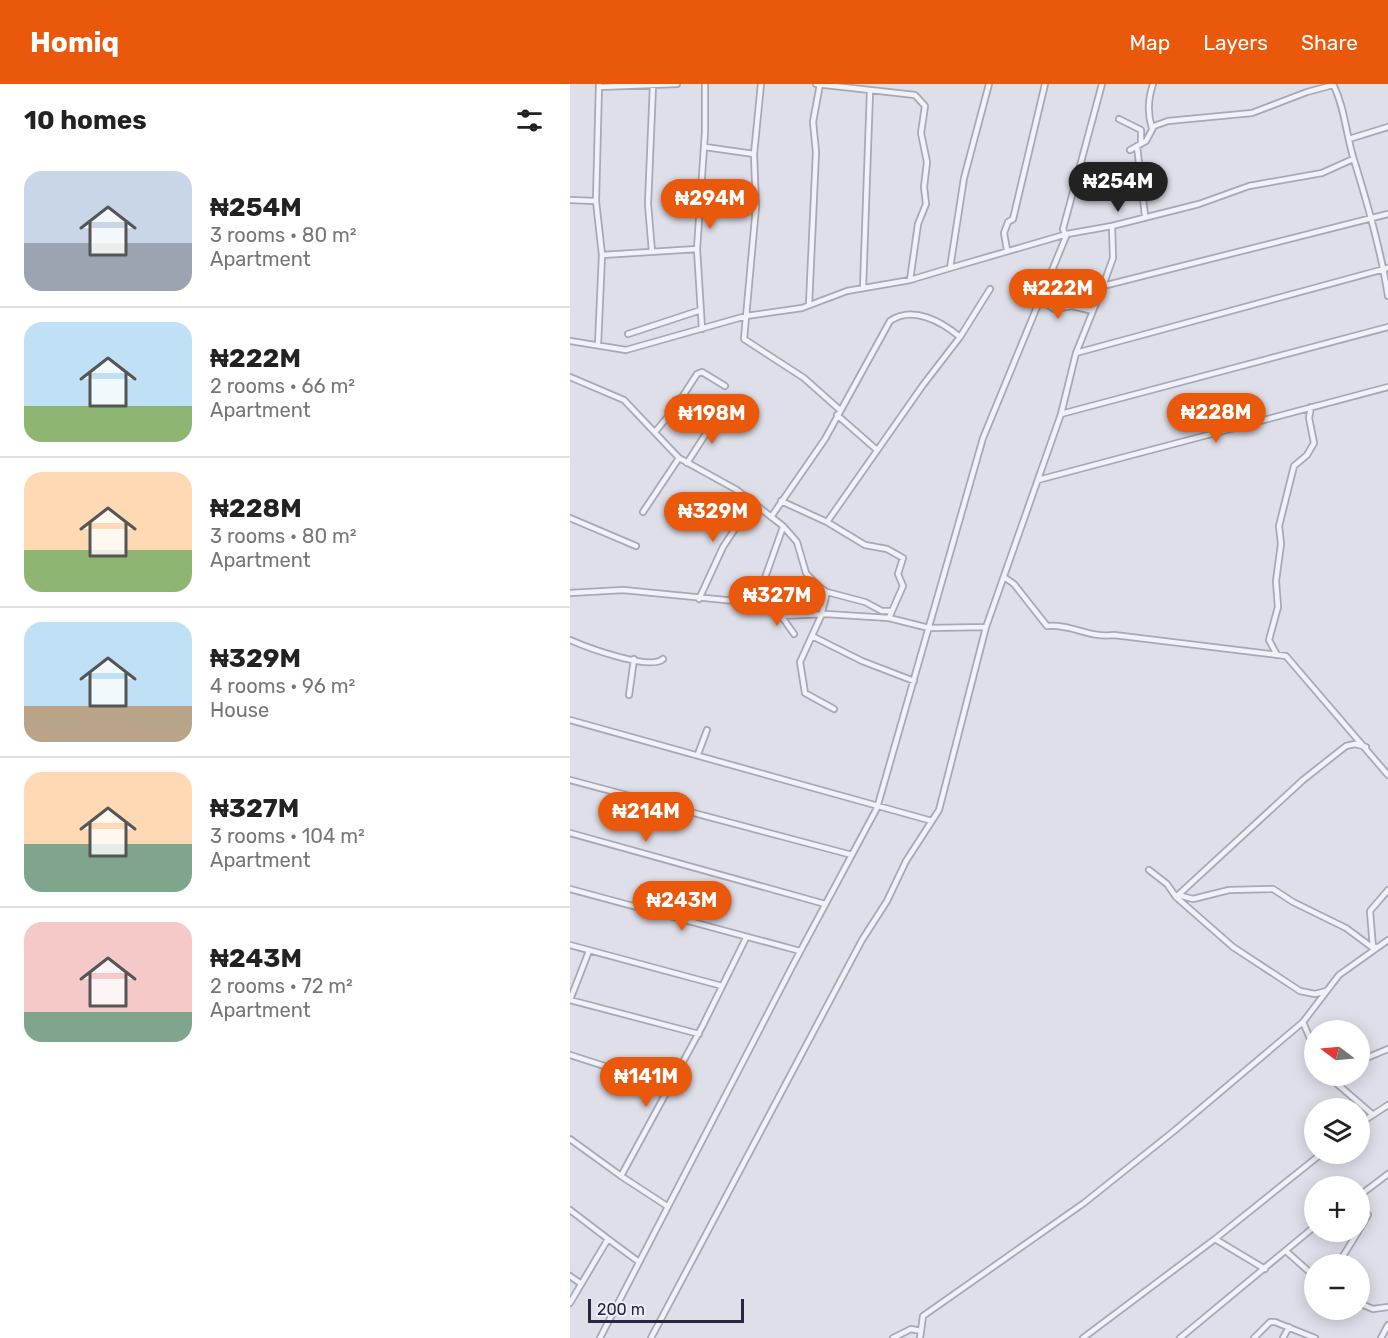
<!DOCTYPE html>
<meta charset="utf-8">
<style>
:root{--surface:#fff;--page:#f6f6f6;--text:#222;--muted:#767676;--line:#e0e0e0;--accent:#ea580c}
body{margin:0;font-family:Rubik,sans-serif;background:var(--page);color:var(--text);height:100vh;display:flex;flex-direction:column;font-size:22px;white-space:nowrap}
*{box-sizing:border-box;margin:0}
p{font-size:20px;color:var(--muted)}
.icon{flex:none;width:33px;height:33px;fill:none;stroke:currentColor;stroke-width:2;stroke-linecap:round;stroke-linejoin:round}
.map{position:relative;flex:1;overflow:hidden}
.details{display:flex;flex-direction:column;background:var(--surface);width:570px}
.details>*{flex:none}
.needle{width:39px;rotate:286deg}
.tools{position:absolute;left:734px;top:936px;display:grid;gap:12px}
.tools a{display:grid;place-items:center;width:66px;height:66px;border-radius:50%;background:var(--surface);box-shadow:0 3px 15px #0003;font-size:30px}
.scale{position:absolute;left:18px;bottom:15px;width:156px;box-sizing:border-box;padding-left:6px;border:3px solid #262841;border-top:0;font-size:16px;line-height:21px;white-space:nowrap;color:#262841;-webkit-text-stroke:4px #eeeff6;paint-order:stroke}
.price{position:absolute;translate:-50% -51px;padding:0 14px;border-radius:21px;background:var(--accent);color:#fff;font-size:20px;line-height:39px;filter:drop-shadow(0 2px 3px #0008)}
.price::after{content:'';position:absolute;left:50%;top:36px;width:18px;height:14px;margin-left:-9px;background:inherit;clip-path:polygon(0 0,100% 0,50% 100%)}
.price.on{background:#222;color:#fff}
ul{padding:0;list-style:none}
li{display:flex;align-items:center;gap:18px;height:150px;padding:0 24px}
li+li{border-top:2px solid var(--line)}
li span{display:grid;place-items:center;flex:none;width:168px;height:120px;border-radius:18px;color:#555}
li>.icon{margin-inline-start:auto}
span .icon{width:72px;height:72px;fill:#fffc;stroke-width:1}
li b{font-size:26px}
h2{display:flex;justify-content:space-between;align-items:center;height:72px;padding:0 24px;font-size:26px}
header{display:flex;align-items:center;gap:36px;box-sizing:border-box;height:84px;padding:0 30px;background:var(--accent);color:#fff}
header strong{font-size:28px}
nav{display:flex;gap:33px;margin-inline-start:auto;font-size:21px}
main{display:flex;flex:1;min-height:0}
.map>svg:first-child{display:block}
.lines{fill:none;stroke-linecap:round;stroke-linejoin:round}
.minor-casing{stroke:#a7a8b7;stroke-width:8}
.minor{stroke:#f1f2f7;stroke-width:4.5}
</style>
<header>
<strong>Homiq</strong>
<nav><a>Map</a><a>Layers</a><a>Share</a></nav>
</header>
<main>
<section class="details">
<h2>10 homes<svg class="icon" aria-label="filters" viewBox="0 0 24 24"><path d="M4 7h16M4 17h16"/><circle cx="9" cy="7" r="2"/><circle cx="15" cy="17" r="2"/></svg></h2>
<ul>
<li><span style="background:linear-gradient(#c9d6e8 60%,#9aa5b1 0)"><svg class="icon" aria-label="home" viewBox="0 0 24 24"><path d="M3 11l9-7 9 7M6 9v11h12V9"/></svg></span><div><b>₦254M</b><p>3 rooms · 80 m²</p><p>Apartment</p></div></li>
<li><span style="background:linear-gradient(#bfe0f5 70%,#8fb573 0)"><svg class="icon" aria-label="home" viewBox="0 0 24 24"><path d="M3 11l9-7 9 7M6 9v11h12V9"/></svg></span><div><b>₦222M</b><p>2 rooms · 66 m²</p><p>Apartment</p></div></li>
<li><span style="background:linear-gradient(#ffd9b3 65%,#8fb573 0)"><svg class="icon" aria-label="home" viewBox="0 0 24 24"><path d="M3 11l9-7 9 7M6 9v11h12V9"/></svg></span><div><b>₦228M</b><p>3 rooms · 80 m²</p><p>Apartment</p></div></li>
<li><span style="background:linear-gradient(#bfe0f5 70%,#b9a48a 0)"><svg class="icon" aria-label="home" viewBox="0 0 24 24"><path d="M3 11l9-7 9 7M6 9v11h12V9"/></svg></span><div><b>₦329M</b><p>4 rooms · 96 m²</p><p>House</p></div></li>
<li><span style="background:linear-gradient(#ffd9b3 60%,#7fa58c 0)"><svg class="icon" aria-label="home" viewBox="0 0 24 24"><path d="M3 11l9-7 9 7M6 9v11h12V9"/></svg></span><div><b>₦327M</b><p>3 rooms · 104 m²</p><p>Apartment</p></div></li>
<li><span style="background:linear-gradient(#f6c9c9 75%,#7fa58c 0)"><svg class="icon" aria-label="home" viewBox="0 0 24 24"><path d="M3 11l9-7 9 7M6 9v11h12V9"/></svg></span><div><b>₦243M</b><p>2 rooms · 72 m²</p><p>Apartment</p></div></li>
</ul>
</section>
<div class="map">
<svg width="818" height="1254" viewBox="0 0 818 1254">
<rect width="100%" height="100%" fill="#dedfe9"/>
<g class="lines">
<defs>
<path id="minor" d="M191,0L184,70L186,123L174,255L234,294L270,326
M246,0L345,11L355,22L351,49L357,78L354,103L356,120L348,140L340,196
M763,0C775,24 776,51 784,76C798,121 811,166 818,212
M29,3L107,0
M549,35L571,46V60
M582,44C577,29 578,15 583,0
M779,55L818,43
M567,62L575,132
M135,63L184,70
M560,66L576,57L584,42L598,37L682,29L737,8L763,1
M0,116L26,117L32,171L28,261
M26,117L29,0
M495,150L493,145L532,0
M437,166L434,149L438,138L443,135L475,0
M82,168L78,120L83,1
M32,171L127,165
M380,184L497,150L542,142L629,120L679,102L752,89L783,75
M533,202L543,174L542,142
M293,204L300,7
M469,215L484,225L502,222L523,227
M239,221L246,68L243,38L250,0
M132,245L127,165L135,48V0
M58,250L131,226
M0,257L56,266L176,232L232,224L277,207L340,196L380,184L394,94L419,0
M506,269L818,184
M0,293L54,316L109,374L167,406L213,442L227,458L236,489L248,502L257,508L295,518L312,527H322L319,534
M491,330L818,243
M267,331L307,366
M85,348L105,324L127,290L132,288L155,302
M117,379L148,331
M468,396L818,303
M211,417L257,438L295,461L317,465L333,474L328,490L333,502L322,527
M73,428L109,374
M201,433L255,355L320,237C343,221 372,238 390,253
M0,434L66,462
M257,438L353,301L390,253L420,205
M434,493L444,500L477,542C503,540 517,554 544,551L716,572L818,691
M257,508L251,532L230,578L235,609L264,625
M0,509L53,506L186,519L209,532L256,530L319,534L359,544L416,543
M129,515L153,463L182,419
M186,519L213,443
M212,533L224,550
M242,552L292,577L344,597
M0,556C16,563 80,587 93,575
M707,571L699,556L708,523L706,497L711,460L709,442L724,382L737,371L744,359L739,334L741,323
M59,611L64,575
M0,636L362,737
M128,670L137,646
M0,696L282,771
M0,749L255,820
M579,786L597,800L606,813
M0,805L230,867
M608,811L623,815L659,806L703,805L723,818L776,844L803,864L806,863
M0,861L152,902
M803,864L800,827L818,806
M756,907L745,910L730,907L663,863L606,813L733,696L776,662L785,660L796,663
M0,916L129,950
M0,916L19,867
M733,938L744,964
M0,971L75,995L102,999
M789,977L818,965
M758,992L802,1030
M789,1040L818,1021
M0,1055L51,1092
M789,1112L818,1090
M97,1122L51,1092L133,941L176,854
M789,1123L798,1131L789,1146
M0,1126L38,1155
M645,1155L695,1185
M717,1168L744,1192
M768,1180L788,1148
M0,1192L10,1199
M0,1219L38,1155L69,1178
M789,1219L803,1225L818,1223
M30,1254L224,879L307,724L413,354L497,150
M81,1254L292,856L317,817L336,777L369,726L416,543L491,330L506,269L533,202L818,130
M323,1254L341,1245L351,1247
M350,1254L353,1232L514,1119L604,1047L733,938L769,891L818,856
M513,1254L645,1155L751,1070
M610,1254L744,1143
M684,1254L700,1238H705L745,1254
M713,1254L719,1243
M811,1254L818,1241"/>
</defs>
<!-- minor casing -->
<use href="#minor" class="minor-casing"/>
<!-- minor -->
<use href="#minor" class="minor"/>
</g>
</svg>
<div class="tools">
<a><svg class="needle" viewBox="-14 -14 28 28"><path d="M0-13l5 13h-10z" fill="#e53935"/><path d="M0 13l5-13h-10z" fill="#767676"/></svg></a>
<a><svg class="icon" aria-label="layers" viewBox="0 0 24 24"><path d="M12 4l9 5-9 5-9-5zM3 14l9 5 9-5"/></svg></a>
<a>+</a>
<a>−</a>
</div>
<div class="scale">200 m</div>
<b class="price on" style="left:548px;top:129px">₦254M</b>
<b class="price" style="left:140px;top:146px">₦294M</b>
<b class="price" style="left:488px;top:236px">₦222M</b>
<b class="price" style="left:646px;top:360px">₦228M</b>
<b class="price" style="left:142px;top:361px">₦198M</b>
<b class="price" style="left:143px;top:459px">₦329M</b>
<b class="price" style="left:207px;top:543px">₦327M</b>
<b class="price" style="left:76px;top:759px">₦214M</b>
<b class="price" style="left:112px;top:848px">₦243M</b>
<b class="price" style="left:76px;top:1024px">₦141M</b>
</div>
</main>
